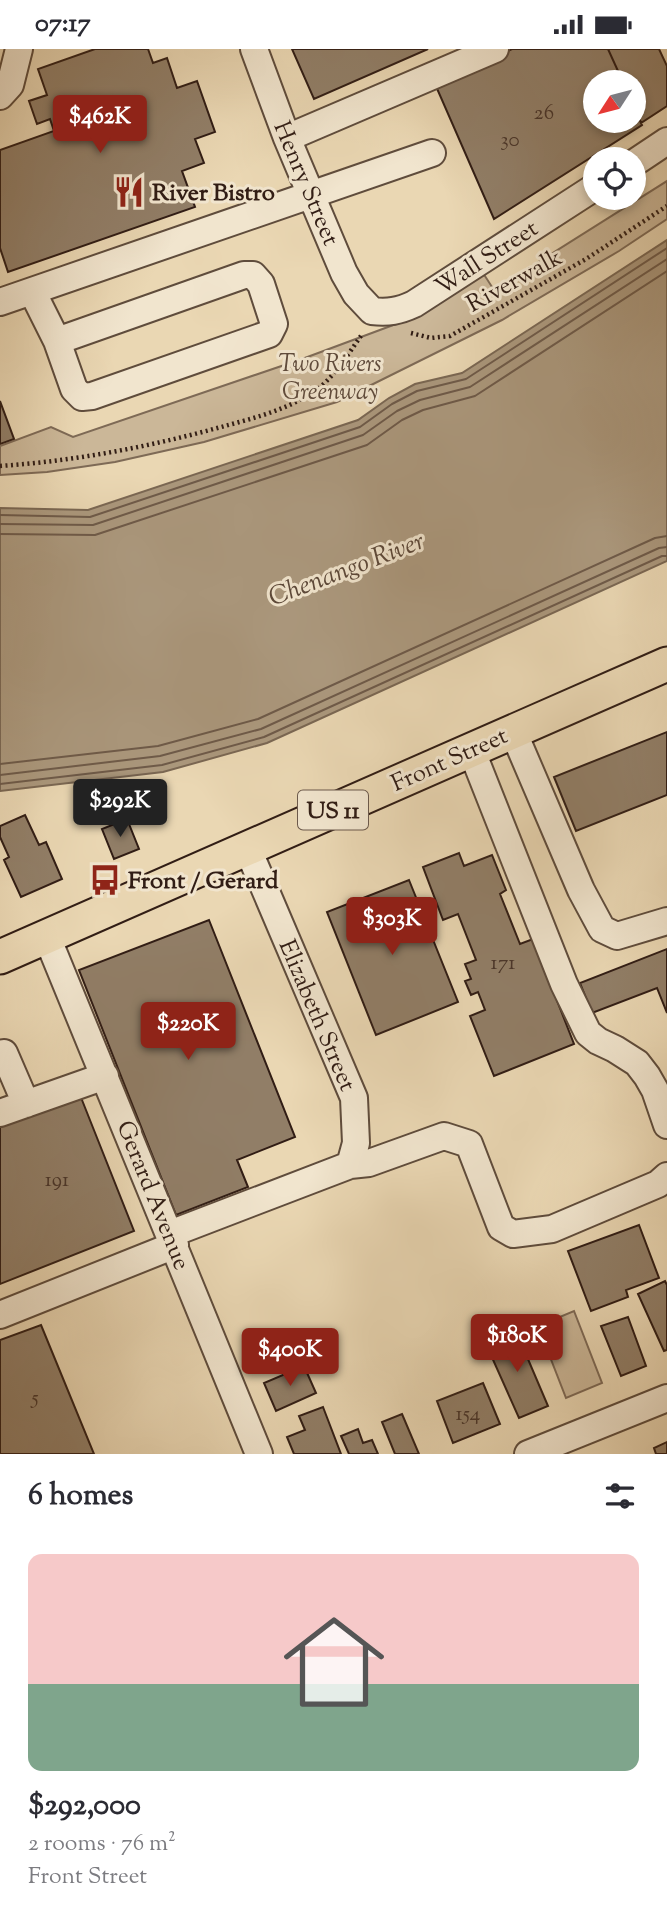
<!DOCTYPE html>
<meta charset="utf-8">
<style>
:root{--surface:#fff;--page:#f2f2f3;--text:#2b2b33;--muted:#7c7c81;--accent:#8f2418}
body{margin:0;font-family:"Sorts Mill Goudy",serif;background:var(--page);color:var(--text);height:100vh;display:flex;flex-direction:column;font-size:26px;white-space:nowrap}
*{box-sizing:border-box;margin:0}
p{font-size:23px;color:var(--muted)}
.icon{flex:none;width:38px;height:38px;fill:none;stroke:currentColor;stroke-width:2;stroke-linecap:round;stroke-linejoin:round}
.map{position:relative;height:1405px;overflow:hidden}
.sheet{display:flex;flex-direction:column;background:var(--surface);flex:1}
.sheet>*{flex:none}
.needle{width:46px;rotate:234deg}
.tools{position:absolute;left:583px;top:21px;display:grid;gap:14px}
.tools a{display:grid;place-items:center;width:63px;height:63px;border-radius:50%;background:var(--surface);box-shadow:0 4px 10px #0003;font-size:35px}
.price{position:absolute;translate:-50% -60px;padding:0 16px;border-radius:7px;background:var(--accent);color:#fff;font-size:23px;line-height:46px;filter:drop-shadow(0 2px 4px #0008)}
.price::after{content:'';position:absolute;left:50%;top:42px;width:21px;height:16px;margin-left:-10px;background:inherit;clip-path:polygon(0 0,100% 0,50% 100%)}
.price.current{background:#222;color:#fff}
ul{padding:0;list-style:none}
li{display:grid;align-content:center;gap:14px;height:371px;padding:0 28px}
li span{display:grid;place-items:center;height:217px;border-radius:14px;color:#555}
li>.icon{margin-inline-start:auto}
span .icon{width:126px;height:126px;fill:#fffc;stroke-width:1}
li b{font-size:30px}
h2{display:flex;justify-content:space-between;align-items:center;height:84px;padding:0 28px;font-size:30px}
.status{display:flex;justify-content:space-between;align-items:center;height:49px;padding:0 35px;background:var(--surface);direction:ltr}
.status svg{height:19px;fill:currentColor}
.map>svg:first-child{display:block}
.green{fill:#cbb798;stroke:#7e6a56;stroke-width:2}
.water{fill:#ab987d;stroke:#7a6753;stroke-width:2}
.lines{fill:none;stroke-linecap:round;stroke-linejoin:round}
.shore{stroke:#6e5a49;stroke-width:2}
.building{fill:#917e67;stroke:#311d15;stroke-width:2}
.minor-casing{stroke:#5f4c3c;stroke-width:30}
.major-casing{stroke:#311d15;stroke-width:37}
.path{stroke:#311d15;stroke-width:4.5;stroke-dasharray:2 3.5;stroke-linecap:butt}
.minor{stroke:#f1e5ce;stroke-width:26}
.major{stroke:#ead7b3;stroke-width:33}
.labels{text-anchor:middle;stroke-width:6;stroke-linejoin:round;paint-order:stroke}
.number-label{font-size:21px;fill:#49352a}
.shield{fill:#f1e5ce;stroke:#6b594c;stroke-width:2}
.shield-label{font-size:23px;font-weight:bold;fill:#311d15}
.street-label{font-size:24px;fill:#311d15;stroke:#f1e5ce}
.poi-label{font-size:24px;font-weight:bold;fill:#311d15;stroke:#f1e5ce;text-anchor:start}
.park-label{font-size:24px;font-style:italic;fill:#5f4b3c;stroke:#f1e5ce}
.water-label{font-size:26px;font-style:italic;fill:#5c4839;stroke:#f1e5ce}
</style>
<div class="status"><b>07:17</b><svg viewBox="0 0 49 12"><path d="M0 12V9h3v3zM5 12V6h3v6zM10 12V3h3v9zM15 12V0h3v12zM26 1h20v11H26zM47 4h2v5h-2z"/></svg></div>
<div class="map">
<svg width="667" height="1405" viewBox="0 0 667 1405">
<rect width="100%" height="100%" fill="#ead7b3"/>
<filter id="stains"><feTurbulence type="fractalNoise" baseFrequency=".00286" numOctaves="4"/><feColorMatrix values="0 0 0 0 .2 0 0 0 0 .09 0 0 0 0 .02 0 0 0 .5 -.17"/></filter>
<radialGradient id="worn" r=".72"><stop offset=".6" stop-color="#630" stop-opacity="0"/><stop offset="1" stop-color="#630" stop-opacity=".3"/></radialGradient>
<!-- green -->
<path class="green" d="M667,132V170L619,202L502,271L337,353L204,393L115,413L47,423L0,426V397L51,378L73,388L302,310L404,272L483,224L494,241Z
M574,1262L602,1334L566,1349L538,1277Z"/>
<!-- water -->
<path class="water" d="M667,191V512L267,694L163,723L0,742V459L88,461L358,371L389,349L415,335L462,324Z"/>
<g class="lines">
<!-- shore -->
<path class="shore" d="M0,466L90,468L360,378L392,355L417,342L466,330L667,199
M0,475L93,476L363,386L397,362L420,351L470,338L667,210
M0,485L95,486L367,396L402,371L423,361L475,347L667,222
M0,715L158,697L258,670L655,489L667,487
M0,726L160,707L261,680L659,499L667,498
M0,735L162,716L264,688L662,507H667"/>
</g>
<!-- building -->
<path class="building" d="M95,0H148L153,14L167,9L177,39L197,32L215,83L195,90L204,114L182,122L195,158L8,223L0,199V101L54,82L50,70L37,75L29,52L47,46L38,20Z
M292,0H428L314,50Z
M512,0H608L623,33H595V72H634V57L642,76L494,170L435,35Z
M608,0H659L667,17V57L641,74L634,57V33H623Z
M0,352L14,390L0,395Z
M667,683V746L576,782L554,728Z
M25,766L39,796L46,793L62,830L21,848L4,811L9,808L0,788V777Z
M127,770L139,800L114,810L102,780Z
M459,804L464,817L492,806L506,841L500,845L520,895L533,890L574,995L494,1027L470,967L485,961L478,943L471,946L465,932L471,930L465,915L476,911L458,865L443,871L423,818Z
M409,831L458,953L376,986L327,863Z
M209,871L295,1088L237,1111L248,1138L176,1166L79,921Z
M667,900V964L657,939L592,964L580,934Z
M80,1046L134,1182L0,1235V1077Z
M639,1176L659,1229L626,1241L628,1248L591,1262L568,1202Z
M665,1232L667,1236V1301L664,1302L638,1245Z
M628,1268L646,1317L621,1327L601,1277Z
M41,1276L94,1405H0V1291Z
M516,1282L548,1357L519,1369L486,1295Z
M304,1317L316,1344L276,1362L264,1334Z
M483,1334L500,1375L453,1394L437,1352Z
M323,1358L341,1405H294L287,1388L305,1381L299,1367Z
M402,1365L419,1405H395L382,1373Z
M358,1380L363,1394L372,1391L378,1405H349L341,1387Z
M667,1393V1405H656L654,1399Z"/>
<g class="lines">
<defs>
<path id="minor" d="M254,0L287,89L344,224L356,245L372,262C388,264 399,262 414,255L595,138
M0,47L10,36L19,0
M287,89L495,0
M634,114L667,92
M32,242L57,292L74,340L82,348L92,347L269,285L274,275L261,235L253,226H244L57,292
M0,253L432,104
M513,682L581,841L602,880L617,887L667,872
M471,700L564,935L588,984L598,992L615,1000L637,1014L647,1027L655,1041L667,1076
M47,888L259,1405
M4,1004L26,1055
M0,1064L105,1027
M350,1116L369,1114L444,1087L469,1095L501,1178L513,1185L552,1180L658,1135L667,1127
M170,1185L350,1116L356,1094L354,1049L247,798
M0,1266L175,1196
M528,1405L667,1349"/>
<path id="major" d="M0,908L667,615"/>
</defs>
<!-- minor casing -->
<use href="#minor" class="minor-casing"/>
<!-- major casing -->
<use href="#major" class="major-casing"/>
<!-- path -->
<path class="path" d="M411,284L431,289L450,287L586,210L667,157
M0,417C75,412 148,398 221,378C254,369 292,360 320,338C338,323 350,302 363,284"/>
<!-- minor -->
<use href="#minor" class="minor"/>
<!-- major -->
<use href="#major" class="major"/>
</g>
<!-- icons -->
<defs>
<symbol id="restaurant-bare" viewBox="-9 -9 18 18"><path d="M-5-6h1v4h1v-4h1v4h1v-4h1v5L-1.5 .5V6h-2V.5L-5-1ZM5-6V6H3V1.5H1.5Q1.5-4 5-6Z" fill="#8f2418" stroke="#f1e5ce" stroke-width="2.5" paint-order="stroke"/></symbol>
<symbol id="bus-bare" viewBox="-9 -9 18 18"><path d="M-5-6H5V4H4V6H2V4H-2V6H-4V4H-5ZM-3.5-4V0h7V-4ZM-3.5 1.2v1.5H-2V1.2ZM2 1.2v1.5H3.5V1.2Z" fill="#8f2418" stroke="#f1e5ce" stroke-width="2.5" paint-order="stroke"/></symbol>
</defs>
<g fill-rule="evenodd">
<use href="#restaurant-bare" x="107" y="121" width="44" height="44"/>
<use href="#bus-bare" x="83" y="809" width="44" height="44"/>
</g>
<g class="labels">
<!-- number labels -->
<g class="number-label">
<text x="544" y="70">26</text>
<text x="510" y="97">30</text>
<text x="503" y="920">171</text>
<text x="57" y="1137">191</text>
<text x="35" y="1355">5</text>
<text x="468" y="1371">154</text>
</g>
<!-- shield labels -->
<rect class="shield" x="298" y="741.5" width="70" height="39" rx="5"/>
<g class="shield-label">
<text x="333" y="769">US 11</text>
</g>
<!-- street labels -->
<g class="street-label">
<text transform="translate(307 134) rotate(67)" y="8">Henry Street</text>
<text transform="translate(486 208) rotate(-33)" y="8">Wall Street</text>
<text transform="translate(514 231) rotate(-29)" y="8">Riverwalk</text>
<text transform="translate(449 710) rotate(-24)" y="8">Front Street</text>
<text transform="translate(318 966) rotate(67)" y="8">Elizabeth Street</text>
<text transform="translate(154 1146) rotate(68)" y="8">Gerard Avenue</text>
</g>
<!-- poi labels -->
<g class="poi-label">
<text x="152" y="151">River Bistro</text>
<text x="128" y="839">Front / Gerard</text>
</g>
<!-- park labels -->
<g class="park-label">
<text x="330" y="322">Two Rivers<tspan x="330" dy="28">Greenway</tspan></text>
</g>
<!-- water labels -->
<g class="water-label">
<text transform="translate(346 519) rotate(-21)" y="9">Chenango River</text>
</g>
</g>
<rect width="100%" height="100%" filter="url(#stains)"/>
<rect width="100%" height="100%" fill="url(#worn)"/>
</svg>
<div class="tools">
<a><svg class="needle" viewBox="-14 -14 28 28"><path d="M0-13l5 13h-10z" fill="#e53935"/><path d="M0 13l5-13h-10z" fill="#7c7c81"/></svg></a>
<a><svg class="icon" aria-label="locate" viewBox="0 0 24 24"><circle cx="12" cy="12" r="6"/><path d="M12 2v4M12 18v4M2 12h4M18 12h4"/></svg></a>
</div>
<b class="price" style="left:100px;top:106px">$462K</b>
<b class="price current" style="left:120px;top:790px">$292K</b>
<b class="price" style="left:392px;top:908px">$303K</b>
<b class="price" style="left:188px;top:1013px">$220K</b>
<b class="price" style="left:517px;top:1325px">$180K</b>
<b class="price" style="left:290px;top:1339px">$400K</b>
</div>
<section class="sheet">
<h2>6 homes<svg class="icon" aria-label="filters" viewBox="0 0 24 24"><path d="M4 7h16M4 17h16"/><circle cx="9" cy="7" r="2"/><circle cx="15" cy="17" r="2"/></svg></h2>
<ul>
<li><span style="background:linear-gradient(#f6c9c9 60%,#7fa58c 0)"><svg class="icon" aria-label="home" viewBox="0 0 24 24"><path d="M3 11l9-7 9 7M6 9v11h12V9"/></svg></span><div><b>$292,000</b><p>2 rooms · 76 m²</p><p>Front Street</p></div></li>
</ul>
</section>
